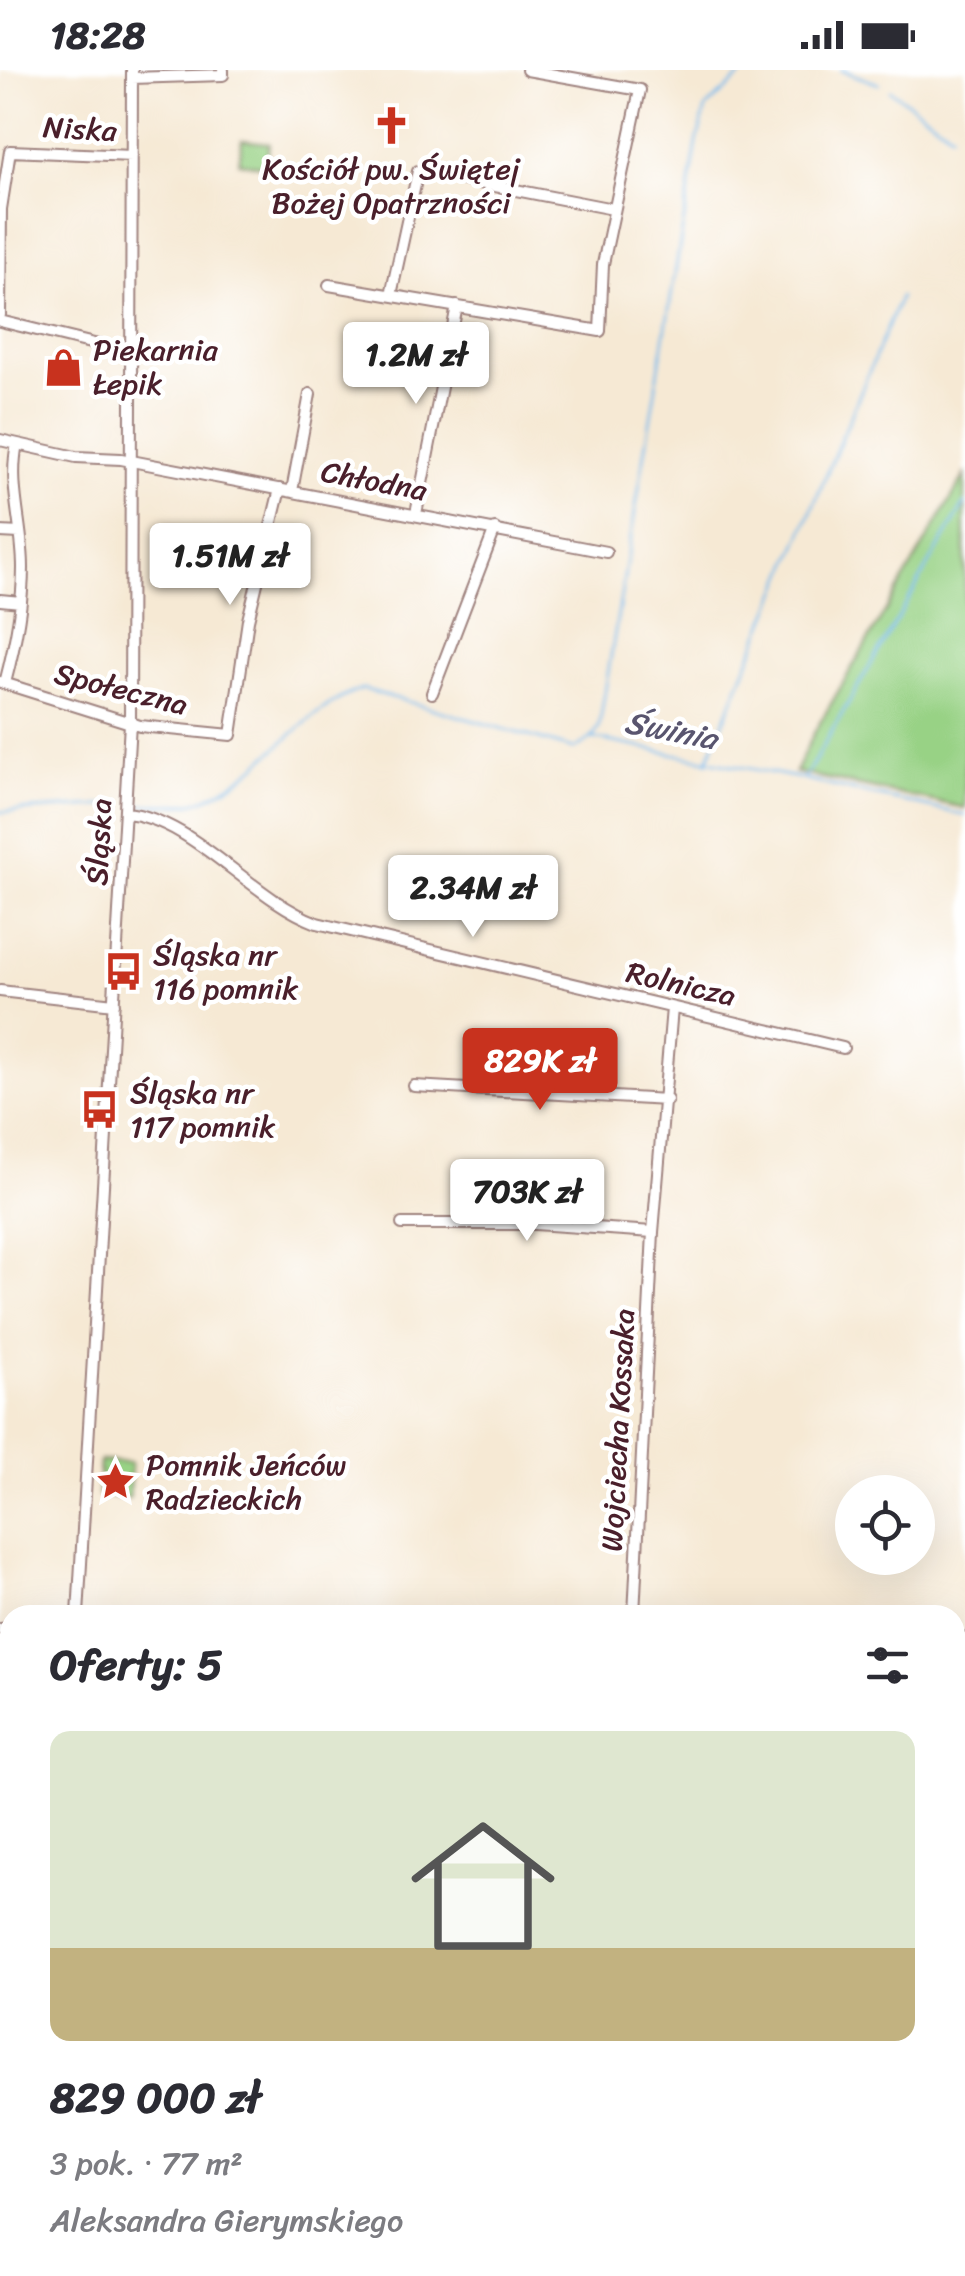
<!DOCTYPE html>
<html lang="pl">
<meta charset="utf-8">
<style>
:root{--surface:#fff;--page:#f7f7f7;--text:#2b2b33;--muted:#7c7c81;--line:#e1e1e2;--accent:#c8321e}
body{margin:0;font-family:Sriracha,sans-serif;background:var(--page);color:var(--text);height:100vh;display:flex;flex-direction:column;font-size:38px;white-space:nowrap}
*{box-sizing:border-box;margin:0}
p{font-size:32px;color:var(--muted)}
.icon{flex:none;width:55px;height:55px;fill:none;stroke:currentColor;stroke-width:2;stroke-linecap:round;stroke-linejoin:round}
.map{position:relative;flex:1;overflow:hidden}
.panel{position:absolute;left:0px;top:1535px;width:965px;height:672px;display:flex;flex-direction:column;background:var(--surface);border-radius:30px 30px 0 0;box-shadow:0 10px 40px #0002}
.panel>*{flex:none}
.buttons{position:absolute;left:835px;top:1405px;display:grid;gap:20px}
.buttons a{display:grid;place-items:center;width:100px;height:100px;border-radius:50%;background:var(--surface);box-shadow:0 10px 40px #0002;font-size:50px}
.price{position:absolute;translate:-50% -85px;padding:0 22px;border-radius:10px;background:#fff;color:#222;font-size:32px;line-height:65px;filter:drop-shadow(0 2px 5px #0008)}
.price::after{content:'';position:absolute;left:50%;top:60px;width:30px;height:22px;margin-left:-15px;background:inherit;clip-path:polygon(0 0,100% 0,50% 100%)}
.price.selected{background:var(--accent);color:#fff}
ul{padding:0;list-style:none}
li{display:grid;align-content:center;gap:20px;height:530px;padding:0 50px}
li+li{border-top:2px solid var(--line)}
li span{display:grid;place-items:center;height:310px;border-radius:20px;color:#555}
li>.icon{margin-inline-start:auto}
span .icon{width:180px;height:180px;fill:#fffc;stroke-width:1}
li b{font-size:42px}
h2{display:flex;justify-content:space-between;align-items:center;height:120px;padding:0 50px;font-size:42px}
.status{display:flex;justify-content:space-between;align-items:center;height:70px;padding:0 50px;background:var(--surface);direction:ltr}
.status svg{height:28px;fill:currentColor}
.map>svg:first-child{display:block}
.green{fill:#98d285;stroke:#717858;stroke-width:2.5}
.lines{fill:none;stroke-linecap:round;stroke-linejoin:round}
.stream{stroke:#76baec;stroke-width:2.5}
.minor-casing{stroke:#a08480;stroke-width:14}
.minor{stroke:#fff;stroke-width:10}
.labels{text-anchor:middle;stroke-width:9;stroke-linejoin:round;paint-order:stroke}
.street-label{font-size:30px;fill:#4a1f2b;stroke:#fff}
.poi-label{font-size:30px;fill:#4a1f2b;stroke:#fff;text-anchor:start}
.water-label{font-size:32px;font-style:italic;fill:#59556f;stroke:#fff}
</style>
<div class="status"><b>18:28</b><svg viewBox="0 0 49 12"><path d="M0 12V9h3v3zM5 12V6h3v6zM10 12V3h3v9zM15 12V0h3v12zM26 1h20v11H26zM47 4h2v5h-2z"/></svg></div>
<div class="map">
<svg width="965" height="2206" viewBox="0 0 965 2206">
<rect width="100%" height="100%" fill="#fff"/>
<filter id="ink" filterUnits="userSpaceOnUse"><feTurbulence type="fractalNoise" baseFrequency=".01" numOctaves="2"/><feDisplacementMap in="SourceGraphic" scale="20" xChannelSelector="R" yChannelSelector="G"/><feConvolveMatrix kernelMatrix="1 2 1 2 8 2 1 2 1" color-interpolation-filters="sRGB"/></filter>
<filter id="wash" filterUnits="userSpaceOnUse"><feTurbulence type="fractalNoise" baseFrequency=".0048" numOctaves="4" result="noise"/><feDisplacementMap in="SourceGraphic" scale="40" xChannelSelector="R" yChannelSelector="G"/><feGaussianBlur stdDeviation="2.25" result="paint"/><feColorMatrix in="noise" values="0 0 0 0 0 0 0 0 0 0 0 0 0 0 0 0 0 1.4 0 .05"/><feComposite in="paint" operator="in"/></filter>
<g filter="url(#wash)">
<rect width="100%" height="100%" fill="#f6e9d4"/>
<!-- green -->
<path class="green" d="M242,70L269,73L266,96L239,93Z
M965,405V738L795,702L815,661Z
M100,1391L131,1393L129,1428L98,1426Z"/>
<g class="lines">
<!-- stream -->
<path class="stream" d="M841,0L879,14
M890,20L952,64
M592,668L599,657L697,72L706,38L748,0
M707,692L900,227
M805,710L965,745
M138,735C156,734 182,737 199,731C262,709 299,639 363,619L574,679L592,668L804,709L965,433
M0,742L113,735"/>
</g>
</g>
<g filter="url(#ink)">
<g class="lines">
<defs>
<path id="minor" d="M132,8L223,5V0
M329,215L600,261L603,194L640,20L527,0
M391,225L418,101L613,139
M0,245L1,139L10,81L132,86
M0,251L131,283
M0,370L76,387L121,389L606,482
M292,421L310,324
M416,444L457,236
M0,462L20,463
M0,530L21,532
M0,612L140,656L231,665L248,550L280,419
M5,613C15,575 23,537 23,498C23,455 8,416 17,374
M432,623L495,459
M125,743C193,748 250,828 317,853L843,978
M0,921L114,934
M414,1016L667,1030
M402,1154H535L653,1162
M78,1545L130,653L132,0
M634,1545L653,1162L672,938
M0,1559L10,1558
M955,1568H965"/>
</defs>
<!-- minor casing -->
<use href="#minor" class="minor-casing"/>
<!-- minor -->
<use href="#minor" class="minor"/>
</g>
</g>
<!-- icons -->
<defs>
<symbol id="church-bare" viewBox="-9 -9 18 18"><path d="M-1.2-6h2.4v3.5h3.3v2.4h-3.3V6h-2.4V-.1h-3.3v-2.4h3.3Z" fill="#c8321e" stroke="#fff" stroke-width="2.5" paint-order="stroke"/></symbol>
<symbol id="shop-bare" viewBox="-9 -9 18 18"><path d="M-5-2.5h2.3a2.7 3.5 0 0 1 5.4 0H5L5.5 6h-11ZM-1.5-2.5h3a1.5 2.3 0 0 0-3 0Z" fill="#c8321e" stroke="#fff" stroke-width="2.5" paint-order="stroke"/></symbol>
<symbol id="bus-bare" viewBox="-9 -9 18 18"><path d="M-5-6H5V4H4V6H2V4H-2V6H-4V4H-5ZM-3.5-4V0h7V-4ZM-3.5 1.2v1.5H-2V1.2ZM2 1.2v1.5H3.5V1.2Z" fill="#c8321e" stroke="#fff" stroke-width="2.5" paint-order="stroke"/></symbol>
<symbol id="sight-bare" viewBox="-9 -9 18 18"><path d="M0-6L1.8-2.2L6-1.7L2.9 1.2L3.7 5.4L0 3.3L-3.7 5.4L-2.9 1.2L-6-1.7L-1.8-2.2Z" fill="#c8321e" stroke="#fff" stroke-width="2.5" paint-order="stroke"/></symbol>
</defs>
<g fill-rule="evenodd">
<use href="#church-bare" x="364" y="28" width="55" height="55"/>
<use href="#shop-bare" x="36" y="270" width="55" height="55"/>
<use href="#bus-bare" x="96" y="874" width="55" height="55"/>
<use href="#bus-bare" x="72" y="1012" width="55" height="55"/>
<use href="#sight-bare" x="88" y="1384" width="55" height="55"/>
</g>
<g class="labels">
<!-- street labels -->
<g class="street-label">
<text transform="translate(80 59) rotate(3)" y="10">Niska</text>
<text transform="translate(374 411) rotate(11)" y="10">Chłodna</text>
<text transform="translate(121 619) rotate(14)" y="10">Społeczna</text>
<text transform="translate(99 772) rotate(-87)" y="10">Śląska</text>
<text transform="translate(681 914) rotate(13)" y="10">Rolnicza</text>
<text transform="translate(618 1360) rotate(-87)" y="10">Wojciecha Kossaka</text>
</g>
<!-- poi labels -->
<g class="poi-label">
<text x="391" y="109" text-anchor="middle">Kościół pw. Świętej<tspan x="391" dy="34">Bożej Opatrzności</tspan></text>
<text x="93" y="290">Piekarnia<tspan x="93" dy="34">Łepik</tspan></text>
<text x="153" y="895">Śląska nr<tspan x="153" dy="34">116 pomnik</tspan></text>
<text x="130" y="1033">Śląska nr<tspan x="130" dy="34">117 pomnik</tspan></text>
<text x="146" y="1405">Pomnik Jeńców<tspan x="146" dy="34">Radzieckich</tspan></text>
</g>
<!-- water labels -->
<g class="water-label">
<text transform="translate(671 660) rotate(11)" y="11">Świnia</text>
</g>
</g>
</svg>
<div class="buttons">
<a><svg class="icon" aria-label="locate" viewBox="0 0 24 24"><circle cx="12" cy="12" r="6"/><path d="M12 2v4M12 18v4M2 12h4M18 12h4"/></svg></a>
</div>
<b class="price" style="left:416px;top:337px">1.2M zł</b>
<b class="price" style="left:230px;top:538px">1.51M zł</b>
<b class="price" style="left:473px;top:870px">2.34M zł</b>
<b class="price selected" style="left:540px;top:1043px">829K zł</b>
<b class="price" style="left:527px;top:1174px">703K zł</b>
<section class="panel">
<h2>Oferty: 5<svg class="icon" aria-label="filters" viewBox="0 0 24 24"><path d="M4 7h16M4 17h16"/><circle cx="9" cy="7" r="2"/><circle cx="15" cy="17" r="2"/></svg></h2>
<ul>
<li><span style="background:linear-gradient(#dfe7d0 70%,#c2b280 0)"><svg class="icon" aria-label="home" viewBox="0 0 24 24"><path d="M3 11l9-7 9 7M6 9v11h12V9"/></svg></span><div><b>829 000 zł</b><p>3 pok. · 77 m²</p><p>Aleksandra Gierymskiego</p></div></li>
</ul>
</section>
</div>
